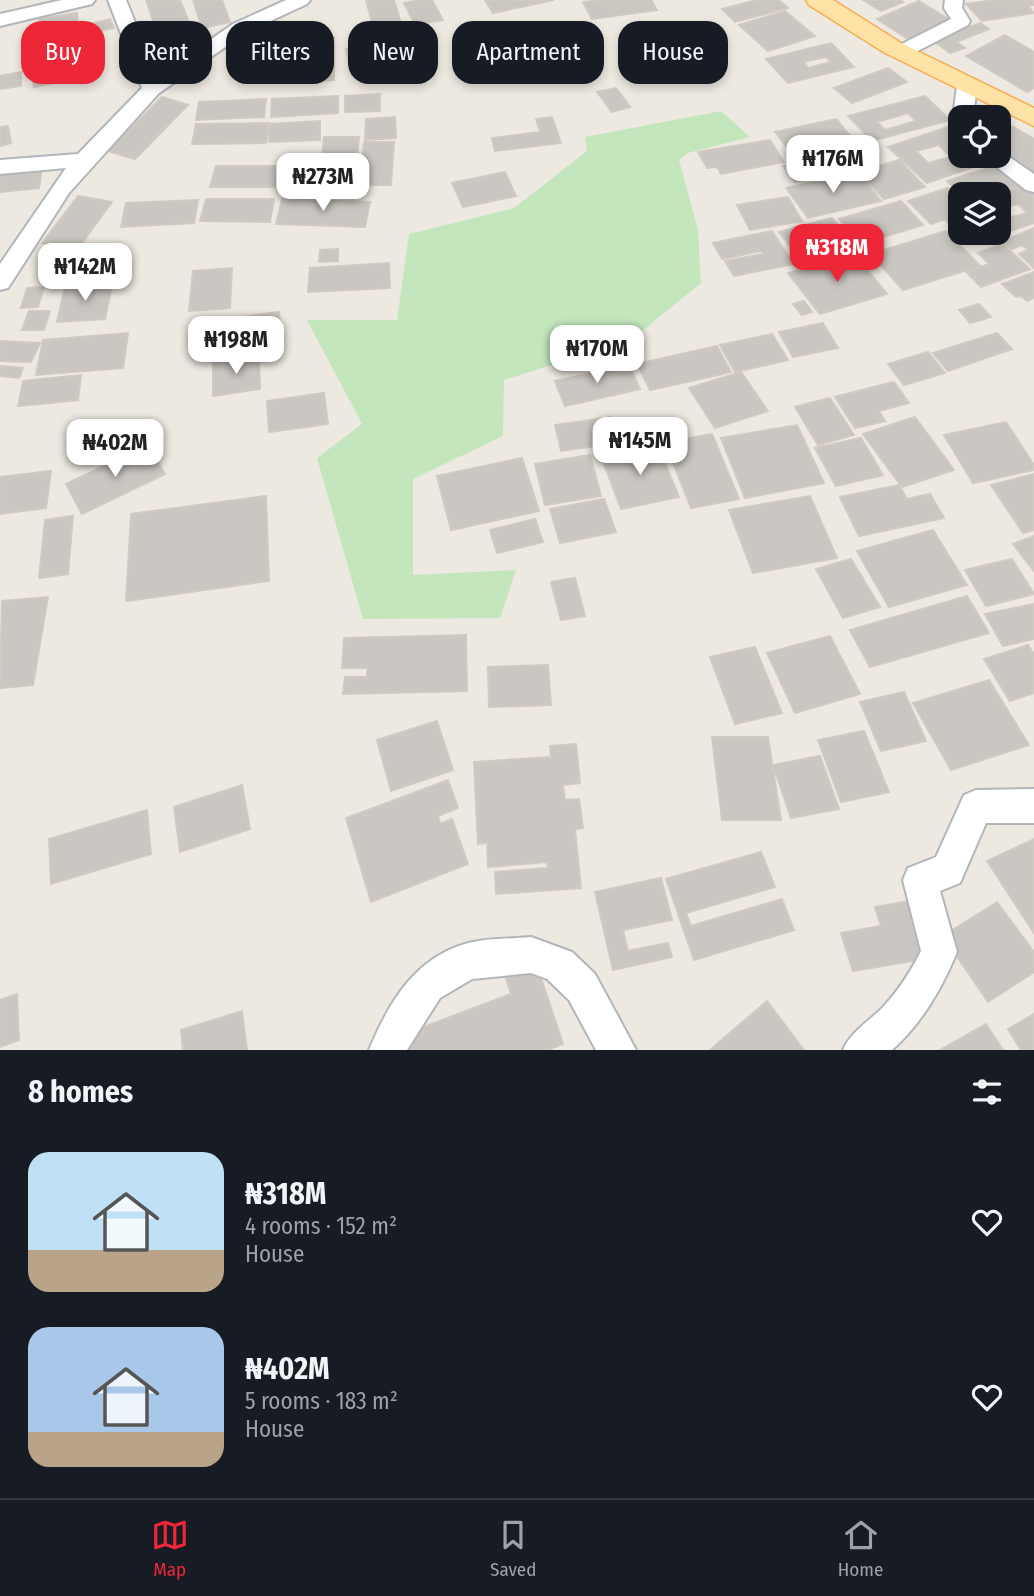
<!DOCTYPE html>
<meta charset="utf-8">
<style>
:root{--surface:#171b24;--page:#20242c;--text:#f1f3f6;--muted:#9ea1a6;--line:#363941;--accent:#ee2738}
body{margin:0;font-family:"Fira Sans Condensed",sans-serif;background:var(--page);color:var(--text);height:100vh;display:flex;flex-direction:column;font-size:26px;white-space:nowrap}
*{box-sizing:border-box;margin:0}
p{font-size:23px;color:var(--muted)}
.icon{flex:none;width:38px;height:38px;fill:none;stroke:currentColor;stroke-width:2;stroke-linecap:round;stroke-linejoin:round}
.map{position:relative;height:1050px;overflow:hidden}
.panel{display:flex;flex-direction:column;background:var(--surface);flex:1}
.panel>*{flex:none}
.top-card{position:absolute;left:21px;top:21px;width:992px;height:63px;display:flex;gap:14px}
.fabs{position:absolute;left:948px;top:105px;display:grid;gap:14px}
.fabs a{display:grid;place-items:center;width:63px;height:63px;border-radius:14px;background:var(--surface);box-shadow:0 4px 10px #0003;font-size:35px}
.price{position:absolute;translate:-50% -60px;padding:0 16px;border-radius:14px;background:#fff;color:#222;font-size:23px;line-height:46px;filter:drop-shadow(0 2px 4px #0008)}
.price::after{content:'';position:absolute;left:50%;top:42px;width:21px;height:16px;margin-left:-10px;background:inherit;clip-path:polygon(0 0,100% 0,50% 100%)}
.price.current{background:var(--accent);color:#fff}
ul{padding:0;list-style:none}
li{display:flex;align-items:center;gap:21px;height:175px;padding:0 28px}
li span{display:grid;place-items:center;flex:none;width:196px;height:140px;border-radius:21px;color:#555}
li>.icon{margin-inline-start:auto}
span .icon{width:84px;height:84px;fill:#fffc;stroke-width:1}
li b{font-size:30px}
h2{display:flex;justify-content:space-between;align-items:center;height:84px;padding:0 28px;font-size:30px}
.tag{padding:0 24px;border-radius:21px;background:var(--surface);box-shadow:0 4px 10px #0003;font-size:24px;line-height:63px}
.tag.current{background:var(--accent);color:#fff}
.tabs{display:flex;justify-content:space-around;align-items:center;height:98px;border-top:2px solid var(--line);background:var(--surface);font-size:19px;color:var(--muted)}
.tabs a{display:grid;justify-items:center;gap:4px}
.tabs .current{color:var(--accent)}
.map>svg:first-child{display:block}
.green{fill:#c3e6bd}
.building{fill:#cac6c1;stroke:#d2c9c0;stroke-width:2;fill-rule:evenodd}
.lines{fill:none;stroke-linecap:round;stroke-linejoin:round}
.minor-casing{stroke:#b2b6ba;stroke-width:4}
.major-casing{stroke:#f5ad52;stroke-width:3}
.minor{fill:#fff;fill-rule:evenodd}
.major{fill:#ffe2a5;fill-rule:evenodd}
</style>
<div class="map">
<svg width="1034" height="1050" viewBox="0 0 1034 1050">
<rect width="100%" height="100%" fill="#ede9e1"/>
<!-- green -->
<path class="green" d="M721,111L750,137L688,153L679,160L698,230L701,283L631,340L504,380L503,436L413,479V575L516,570L500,618L363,619L317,458L362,424L307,320H397L409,234L514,208L587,151L585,137Z"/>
<!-- building -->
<path class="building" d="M146,0H180L189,22L156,29Z
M193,0H222L230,22L202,28Z
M366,0H394L401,23L373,26Z
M420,0H432L443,20L415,25L404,3Z
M485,0H554L493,13Z
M602,0H651L657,10L592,19L583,2Z
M757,0H779L788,8L735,22L722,9Z
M863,0H900L903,2L881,11Z
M993,0H1034V5L1028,6L1034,13L982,21L966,4Z
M919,1L950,20L908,39L877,19Z
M785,11L815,36L768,51L739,25Z
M77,13L79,32L41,38L39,19Z
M110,19L114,28L99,31L95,23Z
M980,23L989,29L956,42L965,48L950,53L932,40Z
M406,28L422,70L390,75L375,33Z
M170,29L179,52L155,57L146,34Z
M1005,35L1034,52V88L1027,92L966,56Z
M334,37V80L298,82L299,38Z
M73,43L74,62L39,67V48Z
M831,43L854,67L788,83L766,59ZM826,57L831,62L808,68L803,62Z
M375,45L382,71L352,75L346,49Z
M281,51L282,77L250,79V53Z
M687,56L697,74L655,81L648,68L628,71L625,66Z
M74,64L76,79L34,87L32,72Z
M888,68L907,82L852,103L834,88Z
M21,72V86L0,89V76Z
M616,88L630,107L612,112L597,92Z
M380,94V111L345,112V96Z
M338,96V113L271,117L272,99Z
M925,96L950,120L872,141L848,116ZM908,113L916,121L885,130L877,122Z
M162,97L188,105L135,159L108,151Z
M266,99L264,117L196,120L199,102Z
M395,117L396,138L365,140L366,119Z
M552,117L561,143L495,151L492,138L540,132L536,119Z
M836,119L859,146L797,160L775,132Z
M1000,119L1034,139V176L999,155V150L1004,147L999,144Z
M320,121V140L269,142L270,124Z
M269,123L266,143L192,144L196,124Z
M954,125L961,131V156H989L994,160L927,183L888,147ZM939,145L951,157L928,163L916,151Z
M8,126L11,143L0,146V127Z
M324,137H359L355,185L319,186Z
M770,140L784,162L721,174L717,167L707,168L698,152Z
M364,142H394L391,185H360Z
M858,150L870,165L795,182L783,166L794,164L801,173L809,172L802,163Z
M899,160L925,187L884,199L859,172Z
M1001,164L1023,184L990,194H961L947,181Z
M216,166H317L314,187H210Z
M42,167L39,188L0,192V171Z
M505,172L516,196L463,207L452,183Z
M858,172L881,201L808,218L786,188Z
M1026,185L1034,192V223L999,235L997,233H999V213L1005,219L1027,213L1018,204L999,209V194H996Z
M948,188L961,201V233H991L966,241L945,219L931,224L908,201Z
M78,196L112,202L77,250L42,243Z
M788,197L802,221L750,230L737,205Z
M206,199H274L270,222L200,221Z
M282,199L370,202L365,227L276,224Z
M198,200L194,223L121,227L126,203Z
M901,201L923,225L860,244L839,219Z
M832,218L856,247L802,261L779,232Z
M1034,228V268L1019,254L1028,250L1022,245L1012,249L1003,241Z
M772,231L793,264L734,276L725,261L763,254L761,251L722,259L713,243Z
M946,231L980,266L903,290L871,254Z
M1003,244L1030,269L981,287L966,272L989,264L978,253Z
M338,249V261L319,262L320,250Z
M854,254L887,294L820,314L788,273Z
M389,263L390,288L308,292L310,268Z
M232,268L230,308L189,311L193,271Z
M1034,272V298L1027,301L1021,296L1016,297L1002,284Z
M112,285L105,319L57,322L65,287Z
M44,287L38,307L21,308L27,288Z
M804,301L812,312L802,315L793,304Z
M979,304L991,317L970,323L959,310Z
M29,311H50L44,330H22Z
M279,312L282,344L244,347L242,317Z
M823,323L838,348L793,357L779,332Z
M128,333L123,368L36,375L43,340Z
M997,333L1012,349L948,371L933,353Z
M772,334L788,360L735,372L720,345Z
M0,341L40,343L31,362L0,361Z
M717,346L731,372L650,390L637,364Z
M928,352L945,373L904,385L888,364Z
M259,356L260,389L213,396V362Z
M629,365L640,389L565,406L555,381Z
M0,366L23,368L19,378L0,376Z
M741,372L768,411L715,428L689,388Z
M81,375L78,400L18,406L23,381Z
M894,382L909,403L879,411L885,421L855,428L835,397Z
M324,393L328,424L269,432L267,401Z
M830,398L854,435L818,445L795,407Z
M611,417L619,443L561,451L555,425Z
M915,417L954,470L902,487L863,434Z
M1006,422L1034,465V470L973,483L944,435Z
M797,425L824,483L745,498L721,438Z
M712,434L739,499L691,508L665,442Z
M861,438L883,475L836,486L815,448Z
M657,444L679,497L621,509L601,456Z
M148,445L165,474L82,514L66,484Z
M590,455L601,496L545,505L535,464Z
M522,458L539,511L451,530L437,476Z
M51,471L46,508L0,514V477Z
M1034,474V530L1023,533L991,485Z
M899,485L907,499L930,494L944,518L859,536L840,497Z
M266,496L269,581L126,601L131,514Z
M810,496L837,558L753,573L729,510Z
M604,499L616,532L560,543L550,509Z
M73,516L68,574L39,578L45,520Z
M535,519L543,542L497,553L490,530Z
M933,530L967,585L889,607L857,551Z
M1034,536V571L1013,544Z
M851,559L880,607L843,618L816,569Z
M1012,559L1034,594L986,606L965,570Z
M575,578L585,616L561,620L551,582Z
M967,596L989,633L870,667L850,630Z
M48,597L33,685L0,688L2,601Z
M1034,604V639L1003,646L985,614Z
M466,635L467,691L343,694L345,677H367V668H342L344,638Z
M830,636L860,694L795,713L767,653Z
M1028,645L1034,654V693L1010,701L984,659Z
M755,647L782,713L735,724L710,657Z
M548,665L551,705L489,707L488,667Z
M989,680L1029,745L951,770L913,703Z
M904,692L926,741L881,751L860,702Z
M437,721L453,770L391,791L377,740Z
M864,731L889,792L841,802L818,740Z
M712,737H768L781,820H722Z
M576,744L580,783L563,785L565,800L579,799L583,828L575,829L581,888L496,894L495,872L548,868L547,862L488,867L487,843L478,844L474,762L551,757L550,746Z
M820,756L839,809L791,818L773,765Z
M448,780L458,808L438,816L440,824L452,819L468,864L371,902L346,818Z
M242,785L250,829L180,852L174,807Z
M147,810L151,854L51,884L49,839Z
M1034,839V933L987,861Z
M761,852L775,887L686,913L691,926L782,899L794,930L694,960L666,879Z
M661,878L672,920L623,930L628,951L668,943L672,957L613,970L595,892Z
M910,901L930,958L853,971L841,933L881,926L875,907Z
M997,902L1034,952V972L988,1002L943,936Z
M536,963L563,1044L548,1050H409L405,1034L511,994L505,975Z
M17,994L19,1040L0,1047V1000Z
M767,1001L804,1050H710Z
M242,1011L247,1050H183L181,1030Z
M1034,1014V1050H1021L1008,1029Z
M986,1024L1003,1050H940Z"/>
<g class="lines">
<defs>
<path id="minor" d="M62,0H95L92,4L0,26V14Z
M108,0H126L157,77L233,24L286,0H310L307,4L247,32L159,93L69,193L8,288L0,290V264L66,168L0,174V160L78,154L142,88Z
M945,0H963L962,8L970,21L968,25L908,56H894L891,52L894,48L951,19L944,8Z
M967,80L974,82L977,86L973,117H961V123L953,117L957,86L960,82Z
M999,150L1034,174V192L1026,190L989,161L986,156H999Z
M1034,789V823H986L960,883L940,891L957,952C941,990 922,1023 892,1050H843C851,1031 870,1021 884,1006C899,990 911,971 921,951L903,880L908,868L936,857L964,795L976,790Z
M531,937L572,952L595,974L636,1050H596L569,1000L547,979L531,973L472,979L440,998L407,1050H369C388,1004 414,959 465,944C485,938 510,939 531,937Z"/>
<path id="major" d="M806,0H833L901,43L1034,108V126L885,53L809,5Z"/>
</defs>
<!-- minor casing -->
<use href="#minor" class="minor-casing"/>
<!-- major casing -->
<use href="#major" class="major-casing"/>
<!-- minor -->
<use href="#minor" class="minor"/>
<!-- major -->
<use href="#major" class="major"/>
</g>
</svg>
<div class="fabs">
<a><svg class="icon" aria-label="locate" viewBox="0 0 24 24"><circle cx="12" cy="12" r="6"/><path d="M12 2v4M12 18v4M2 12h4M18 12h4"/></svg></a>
<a><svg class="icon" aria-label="layers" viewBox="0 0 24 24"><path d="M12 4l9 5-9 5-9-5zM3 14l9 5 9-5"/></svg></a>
</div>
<b class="price" style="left:833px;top:195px">₦176M</b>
<b class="price" style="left:323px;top:213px">₦273M</b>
<b class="price current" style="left:837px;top:284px">₦318M</b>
<b class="price" style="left:85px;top:303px">₦142M</b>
<b class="price" style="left:236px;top:376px">₦198M</b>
<b class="price" style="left:597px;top:385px">₦170M</b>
<b class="price" style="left:640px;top:477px">₦145M</b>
<b class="price" style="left:115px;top:479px">₦402M</b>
<div class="top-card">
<a class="tag current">Buy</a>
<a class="tag">Rent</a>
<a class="tag">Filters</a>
<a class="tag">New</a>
<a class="tag">Apartment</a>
<a class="tag">House</a>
</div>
</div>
<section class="panel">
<h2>8 homes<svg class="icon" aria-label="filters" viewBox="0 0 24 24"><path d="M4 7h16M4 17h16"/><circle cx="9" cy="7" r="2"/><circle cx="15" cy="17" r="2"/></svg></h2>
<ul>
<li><span style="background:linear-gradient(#bfe0f5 70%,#b9a48a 0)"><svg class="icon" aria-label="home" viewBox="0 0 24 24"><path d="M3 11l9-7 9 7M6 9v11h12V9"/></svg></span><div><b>₦318M</b><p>4 rooms · 152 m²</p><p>House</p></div><svg class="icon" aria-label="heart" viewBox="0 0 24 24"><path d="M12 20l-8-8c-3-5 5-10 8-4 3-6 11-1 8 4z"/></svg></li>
<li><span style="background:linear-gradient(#a9c7e8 75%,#b9a48a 0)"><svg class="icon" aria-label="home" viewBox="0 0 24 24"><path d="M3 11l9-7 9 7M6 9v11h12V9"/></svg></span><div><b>₦402M</b><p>5 rooms · 183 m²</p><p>House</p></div><svg class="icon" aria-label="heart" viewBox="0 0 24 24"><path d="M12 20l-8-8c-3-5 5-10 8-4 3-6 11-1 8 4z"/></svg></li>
</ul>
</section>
<nav class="tabs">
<a class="current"><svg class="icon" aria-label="map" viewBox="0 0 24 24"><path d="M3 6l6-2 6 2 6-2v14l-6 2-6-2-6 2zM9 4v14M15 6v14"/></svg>Map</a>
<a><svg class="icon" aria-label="saved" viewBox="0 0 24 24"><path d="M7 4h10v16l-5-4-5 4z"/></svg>Saved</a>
<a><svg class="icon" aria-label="home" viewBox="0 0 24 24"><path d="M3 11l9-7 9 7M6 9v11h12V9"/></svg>Home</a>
</nav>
